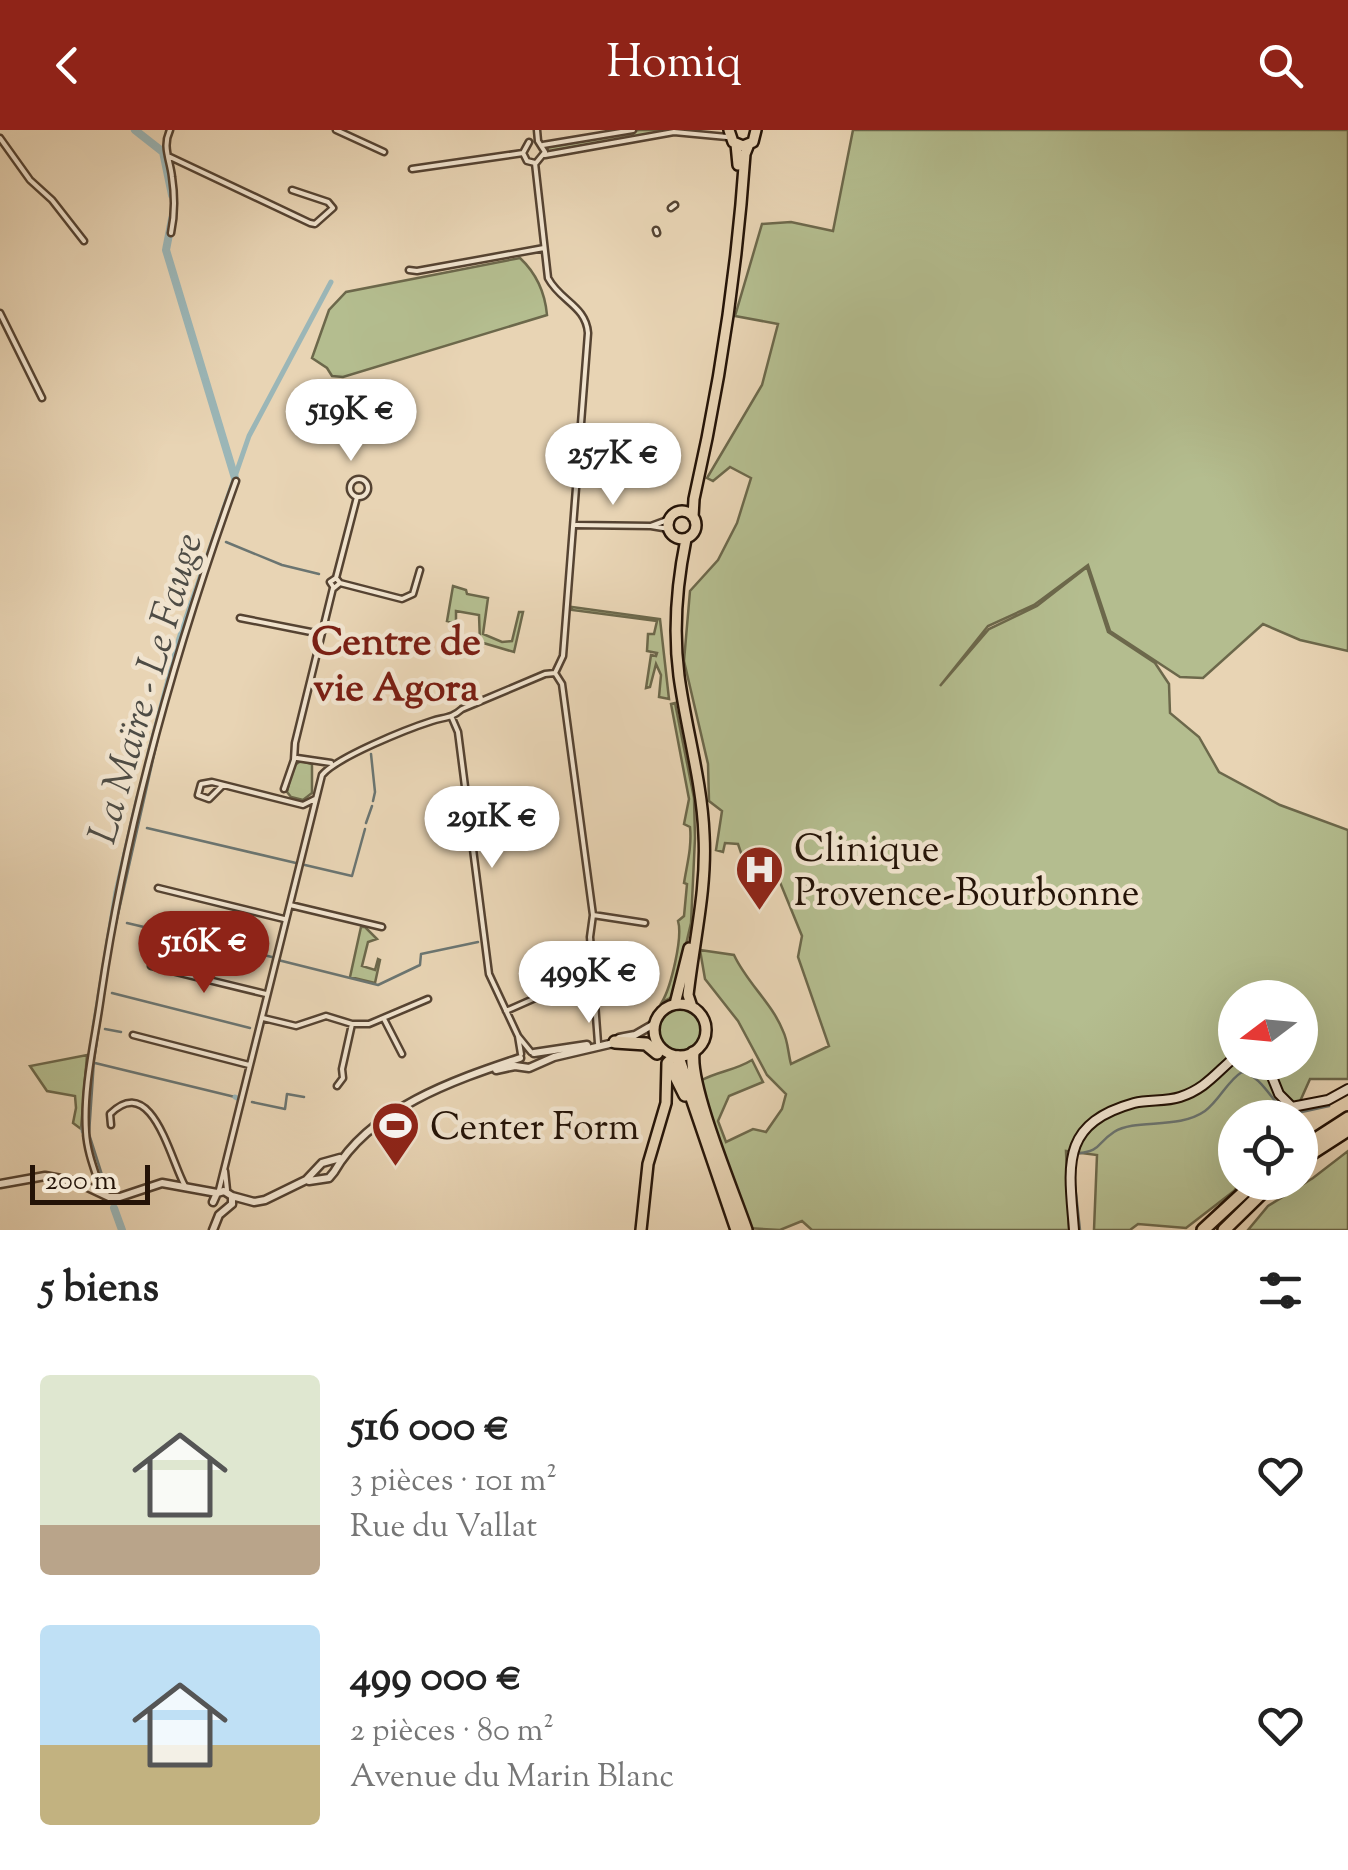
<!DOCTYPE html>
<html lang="fr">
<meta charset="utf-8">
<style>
:root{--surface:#fff;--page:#f2f2f2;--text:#222;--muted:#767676;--accent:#8f2418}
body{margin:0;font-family:"Sorts Mill Goudy",serif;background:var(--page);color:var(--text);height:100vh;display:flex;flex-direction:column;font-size:38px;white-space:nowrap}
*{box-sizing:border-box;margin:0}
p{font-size:32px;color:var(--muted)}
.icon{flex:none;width:55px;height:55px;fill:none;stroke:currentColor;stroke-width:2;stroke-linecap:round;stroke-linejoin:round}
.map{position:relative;height:1100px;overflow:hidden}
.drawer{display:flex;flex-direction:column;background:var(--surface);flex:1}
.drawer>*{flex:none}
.needle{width:65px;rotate:254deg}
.fabs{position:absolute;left:1218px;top:850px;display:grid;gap:20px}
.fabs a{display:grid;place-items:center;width:100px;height:100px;border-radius:50%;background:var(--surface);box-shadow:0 10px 40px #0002;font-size:50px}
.scale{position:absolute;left:30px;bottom:25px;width:120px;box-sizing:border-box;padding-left:10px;border:5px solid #241307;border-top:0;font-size:28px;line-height:35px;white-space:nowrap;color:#241307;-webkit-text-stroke:8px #f0e3ce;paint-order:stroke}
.price{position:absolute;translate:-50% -85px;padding:0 22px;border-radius:35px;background:#fff;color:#222;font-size:32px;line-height:65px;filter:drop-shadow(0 2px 5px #0008)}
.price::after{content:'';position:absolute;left:50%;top:60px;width:30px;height:22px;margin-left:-15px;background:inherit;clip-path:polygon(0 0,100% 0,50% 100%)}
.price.active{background:var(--accent);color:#fff}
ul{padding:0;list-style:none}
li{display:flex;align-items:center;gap:30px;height:250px;padding:0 40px}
li span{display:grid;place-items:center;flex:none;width:280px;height:200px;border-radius:10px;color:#555}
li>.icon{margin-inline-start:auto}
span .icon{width:120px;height:120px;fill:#fffc;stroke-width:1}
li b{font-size:42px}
h2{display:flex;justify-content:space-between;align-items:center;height:120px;padding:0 40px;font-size:42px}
header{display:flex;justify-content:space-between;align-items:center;height:130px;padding:0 40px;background:var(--accent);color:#fff;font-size:45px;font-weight:600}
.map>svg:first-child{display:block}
.green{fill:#b4bd8f;stroke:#6c684b;stroke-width:2.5;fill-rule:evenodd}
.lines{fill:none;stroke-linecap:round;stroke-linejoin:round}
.stream{stroke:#6b7571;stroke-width:2.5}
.canal{stroke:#9bb6b7;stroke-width:5}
.river{stroke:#9bb6b7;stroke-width:8}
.minor-casing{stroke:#554332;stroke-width:9}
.tertiary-casing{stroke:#554332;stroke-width:11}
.secondary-casing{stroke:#241307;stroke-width:12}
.primary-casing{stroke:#241307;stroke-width:14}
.motorway-casing{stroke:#241307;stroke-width:16}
.minor{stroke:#f0e3ce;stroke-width:4}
.tertiary{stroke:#f0e3ce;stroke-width:6}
.secondary{stroke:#f0e3ce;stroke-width:8}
.primary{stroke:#e8d4b4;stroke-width:9}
.motorway{stroke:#e8d4b4;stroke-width:11}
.labels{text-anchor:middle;stroke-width:9;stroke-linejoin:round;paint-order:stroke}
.poi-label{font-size:38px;fill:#241307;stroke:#f0e3ce;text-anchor:start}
.neighbourhood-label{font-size:40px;font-weight:bold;fill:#7a1f14;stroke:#f0e3ce}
.water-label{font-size:40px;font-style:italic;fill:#4e4c45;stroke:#f0e3ce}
</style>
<header><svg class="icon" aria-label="back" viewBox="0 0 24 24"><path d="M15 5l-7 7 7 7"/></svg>Homiq<svg class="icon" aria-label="search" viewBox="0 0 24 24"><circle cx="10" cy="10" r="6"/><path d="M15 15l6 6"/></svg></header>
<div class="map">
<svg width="1348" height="1100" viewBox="0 0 1348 1100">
<rect width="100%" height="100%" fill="#e8d4b4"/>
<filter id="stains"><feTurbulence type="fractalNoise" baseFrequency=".002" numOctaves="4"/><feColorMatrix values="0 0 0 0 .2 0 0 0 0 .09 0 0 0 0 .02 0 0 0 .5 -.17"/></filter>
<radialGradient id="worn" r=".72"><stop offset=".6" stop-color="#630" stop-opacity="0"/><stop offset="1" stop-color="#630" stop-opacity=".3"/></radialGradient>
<!-- green -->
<path class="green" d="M639,0H674L548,23L547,16Z
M853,0H1348V521L1300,510L1263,494L1203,548L1180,547L1110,501L1088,435L1034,475L988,496L940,556L989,499L1037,476L1087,437L1108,502L1155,533L1169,554L1170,583L1199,607L1219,642L1280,675L1348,700V949H1310L1293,987L1235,988V1052L1240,1053L1234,1061L1186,1098L1138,1094L1130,1100H1094L1097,1025L1066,1021L1069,1100H812L802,1091L780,1100L747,1098L700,951C718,941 734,941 752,930L763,952L729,966L718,991L726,1012L753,999L766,1002L782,979L786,964L767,945L738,891L705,849L700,820L734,825C747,853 772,873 783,901C788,911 788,923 791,934L829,916L798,827L802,806L775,740L750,749L738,714L725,713L723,722L716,720L722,681L709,671L708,634L684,531L690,461L718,430L737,393L751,348L730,337L713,351L707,348L762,255L778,194L735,186L762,94L791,92L833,101ZM1235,868H1300V932H1235Z
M520,128C537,144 545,162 547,185L343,247L332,246L327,238L312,228L329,180L346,162Z
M453,456L466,460L467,464L488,468L483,504L502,512L512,511L519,482H523L514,522L480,512L479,485L456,481V493L447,491Z
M572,477L660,489L669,569L659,567L661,545L656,534L650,557L646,558L651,525L656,526L657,523L647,521L648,504H654L657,491L572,480Z
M675,573L694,668L695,708L691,793L674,866L662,872C671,857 683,807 678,791L684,786L687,754L684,753C687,734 692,717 690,697L684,694L689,669L671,574Z
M301,631L312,634V663L303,670L291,667L287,662L293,636Z
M361,797H365L377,809L368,812L362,836L375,840L378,829L380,830L375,853L350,847Z
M658 900a22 22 0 1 1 44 0a22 22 0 1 1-44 0Z
M87,925L81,999L73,993L76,978L75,966L47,961L30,936Z
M1348,1021V1100H1248L1268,1076L1313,1048Z"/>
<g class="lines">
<!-- stream -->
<path class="stream" d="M226,412L282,435L319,444
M203,452L239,350L235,348
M371,624L375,662L373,671
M366,693L372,676
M147,698L296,733
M305,735L352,746L365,699
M127,793L272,827
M278,830L378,855L420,835L421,824L478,812
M112,863L250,898
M105,899L121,902
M95,933L235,967
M252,972L285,979L287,964L304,967
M83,1006L96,1052
M1076,1024C1104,1020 1094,1015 1114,1002C1136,988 1178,1000 1205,981C1220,970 1227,951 1242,942C1262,946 1272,972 1288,985L1329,976
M1074,1046L1080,1100
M108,1064L89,1004L94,930L112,811L161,594"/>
<!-- canal -->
<path class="canal" d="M149,623L179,508L249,306L331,152
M94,897L116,762L138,667
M235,967L237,968
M83,1001L84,987"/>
<!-- river -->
<path class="river" d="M135,0L163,22L172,65
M172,89L166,120L235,348
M114,1078L122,1100"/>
<defs>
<path id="minor" d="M170,0C162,17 170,29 172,47C175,67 175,84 171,103
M336,0L384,22
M0,8L30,50L52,70L84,111
M529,12L523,23L527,31L535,33
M543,15L633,0
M545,25L674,2L727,7
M168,26L310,93L315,94L333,78L328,72L292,60
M535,33L548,148C560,171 586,176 588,203L563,526L555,543
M536,33L545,22L538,11L537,0
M412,39L523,23
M671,78L675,75
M656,100L657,103
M409,140L417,141L544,118
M0,183L42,268
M350 358a9 9 0 1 1 18 0a9 9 0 1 1-18 0Z
M576,395L651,396
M669,399L651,396L670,389
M336,448L357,367
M336,448L340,453L334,458L330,452Z
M340,453L402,469L413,464L420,440
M240,488L321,504
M555,543L562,554L593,785L645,793
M452,588L458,602L489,844L518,906L531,922
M297,628L331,633
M223,655L209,669L198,665L201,654L212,652L303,675L315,669
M284,659L294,630L295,613L333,458
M158,758L284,789
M290,775L382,797
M593,785L590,807L598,913
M151,836L266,864
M506,881L549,862L594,857
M263,888L296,896L326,886L352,894H369L428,869
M384,889L402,924
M133,905L249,935
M518,906L521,924
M337,956L343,948L342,939L352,894
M111,995L110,984C152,942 170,1029 185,1056
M225,1041L227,1060
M101,1060C95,1041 87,1022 86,1002C83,957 95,910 101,866C127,689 176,518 236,351
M219,1060L322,645C337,627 407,599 432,591C445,587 452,588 462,579L545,544L555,543"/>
<path id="tertiary" d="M619,908L635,905L654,894
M534,923L587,915
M496,940L515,936L529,938L554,927L618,912
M334,1042C370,979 454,950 520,928
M309,1051L329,1048L334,1042
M0,1054L45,1046L77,1052L109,1067H120L162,1053L217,1063
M232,1066L254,1072L265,1070L306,1050L322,1033L340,1028
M213,1072L217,1063L224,1061L232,1066V1074
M213,1100L219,1085L232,1074"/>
<path id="secondary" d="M1266,932L1279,964L1292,977L1328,970L1348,959
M1074,1100C1069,1036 1059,994 1134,973C1149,969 1165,972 1180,967C1205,959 1216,943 1235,927"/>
<path id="primary" d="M729,0L733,12L743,16L753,12L756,0
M736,14L738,35
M668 395a14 14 0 1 1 28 0a14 14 0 1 1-28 0Z
M693,387L694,369C720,255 737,141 745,24L749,14
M686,409C677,453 673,500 679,546C686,599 702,651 704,705C707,759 694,811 688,865L692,877
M654 900a26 26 0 1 1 52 0a26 26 0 1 1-52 0Z
M675,874L689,818
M641,1100L648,1034L666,973L667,933L674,926"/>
<path id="motorway" d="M615,912L646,914L657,923
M693,923C689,958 733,1062 746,1100
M678,927L737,1100
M671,937L685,965
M1300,1019L1348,988
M1300,1031L1348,1000
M1203,1100L1255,1052
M1224,1100L1273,1052"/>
</defs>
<!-- minor casing -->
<use href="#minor" class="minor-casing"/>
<!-- tertiary casing -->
<use href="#tertiary" class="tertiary-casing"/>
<!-- secondary casing -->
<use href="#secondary" class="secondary-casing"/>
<!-- primary casing -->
<use href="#primary" class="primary-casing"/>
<!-- motorway casing -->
<use href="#motorway" class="motorway-casing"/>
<!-- minor -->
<use href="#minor" class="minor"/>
<!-- tertiary -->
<use href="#tertiary" class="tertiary"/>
<!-- secondary -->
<use href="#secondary" class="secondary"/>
<!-- primary -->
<use href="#primary" class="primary"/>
<!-- motorway -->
<use href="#motorway" class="motorway"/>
</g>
<!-- icons -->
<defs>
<symbol id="hospital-pin" viewBox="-11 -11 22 30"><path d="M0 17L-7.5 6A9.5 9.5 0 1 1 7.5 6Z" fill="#8f2418" stroke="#f0e3ce"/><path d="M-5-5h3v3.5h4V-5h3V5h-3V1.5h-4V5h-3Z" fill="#fff"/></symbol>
<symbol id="stadium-pin" viewBox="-11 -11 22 30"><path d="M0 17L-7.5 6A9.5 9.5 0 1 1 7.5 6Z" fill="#8f2418" stroke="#f0e3ce"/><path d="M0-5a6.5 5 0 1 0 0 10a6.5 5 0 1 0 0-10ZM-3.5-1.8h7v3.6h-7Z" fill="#fff"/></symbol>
</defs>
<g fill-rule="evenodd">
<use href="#hospital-pin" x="732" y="712" width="55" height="75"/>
<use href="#stadium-pin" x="368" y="968" width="55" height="75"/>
</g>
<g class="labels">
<!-- poi labels -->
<g class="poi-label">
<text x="794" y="731">Clinique<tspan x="794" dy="44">Provence-Bourbonne</tspan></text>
<text x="430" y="1009">Center Form</text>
</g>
<!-- neighbourhood labels -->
<g class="neighbourhood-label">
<text x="396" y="524">Centre de<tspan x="396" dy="46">vie Agora</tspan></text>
</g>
<!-- water labels -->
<g class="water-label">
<text transform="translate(144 558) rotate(-74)" y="14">La Maïre - Le Fauge</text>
</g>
</g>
<rect width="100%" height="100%" filter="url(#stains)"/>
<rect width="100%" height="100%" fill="url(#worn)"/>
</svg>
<div class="fabs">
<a><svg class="needle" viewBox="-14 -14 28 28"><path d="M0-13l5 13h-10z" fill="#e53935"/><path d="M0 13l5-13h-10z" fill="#767676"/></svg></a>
<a><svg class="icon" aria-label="locate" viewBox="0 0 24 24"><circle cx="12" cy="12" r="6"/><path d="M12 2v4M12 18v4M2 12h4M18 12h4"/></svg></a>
</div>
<div class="scale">200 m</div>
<b class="price" style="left:351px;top:334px">519K €</b>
<b class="price" style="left:613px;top:378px">257K €</b>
<b class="price" style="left:492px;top:741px">291K €</b>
<b class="price active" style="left:204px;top:866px">516K €</b>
<b class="price" style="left:589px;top:896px">499K €</b>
</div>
<section class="drawer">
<h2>5 biens<svg class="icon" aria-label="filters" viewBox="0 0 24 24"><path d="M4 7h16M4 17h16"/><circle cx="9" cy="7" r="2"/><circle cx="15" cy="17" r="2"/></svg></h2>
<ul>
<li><span style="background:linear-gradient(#dfe7d0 75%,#b9a48a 0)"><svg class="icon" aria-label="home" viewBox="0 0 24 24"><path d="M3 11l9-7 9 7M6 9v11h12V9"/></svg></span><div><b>516 000 €</b><p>3 pièces · 101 m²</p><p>Rue du Vallat</p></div><svg class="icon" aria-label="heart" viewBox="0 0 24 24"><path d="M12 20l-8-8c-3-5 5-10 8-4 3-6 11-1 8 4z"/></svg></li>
<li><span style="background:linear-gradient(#bfe0f5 60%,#c2b280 0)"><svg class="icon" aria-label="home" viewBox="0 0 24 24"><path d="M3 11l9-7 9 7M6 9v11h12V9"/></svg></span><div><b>499 000 €</b><p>2 pièces · 80 m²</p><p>Avenue du Marin Blanc</p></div><svg class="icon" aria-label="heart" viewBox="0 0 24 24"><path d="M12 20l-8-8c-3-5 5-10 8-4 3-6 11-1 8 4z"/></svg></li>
</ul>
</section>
